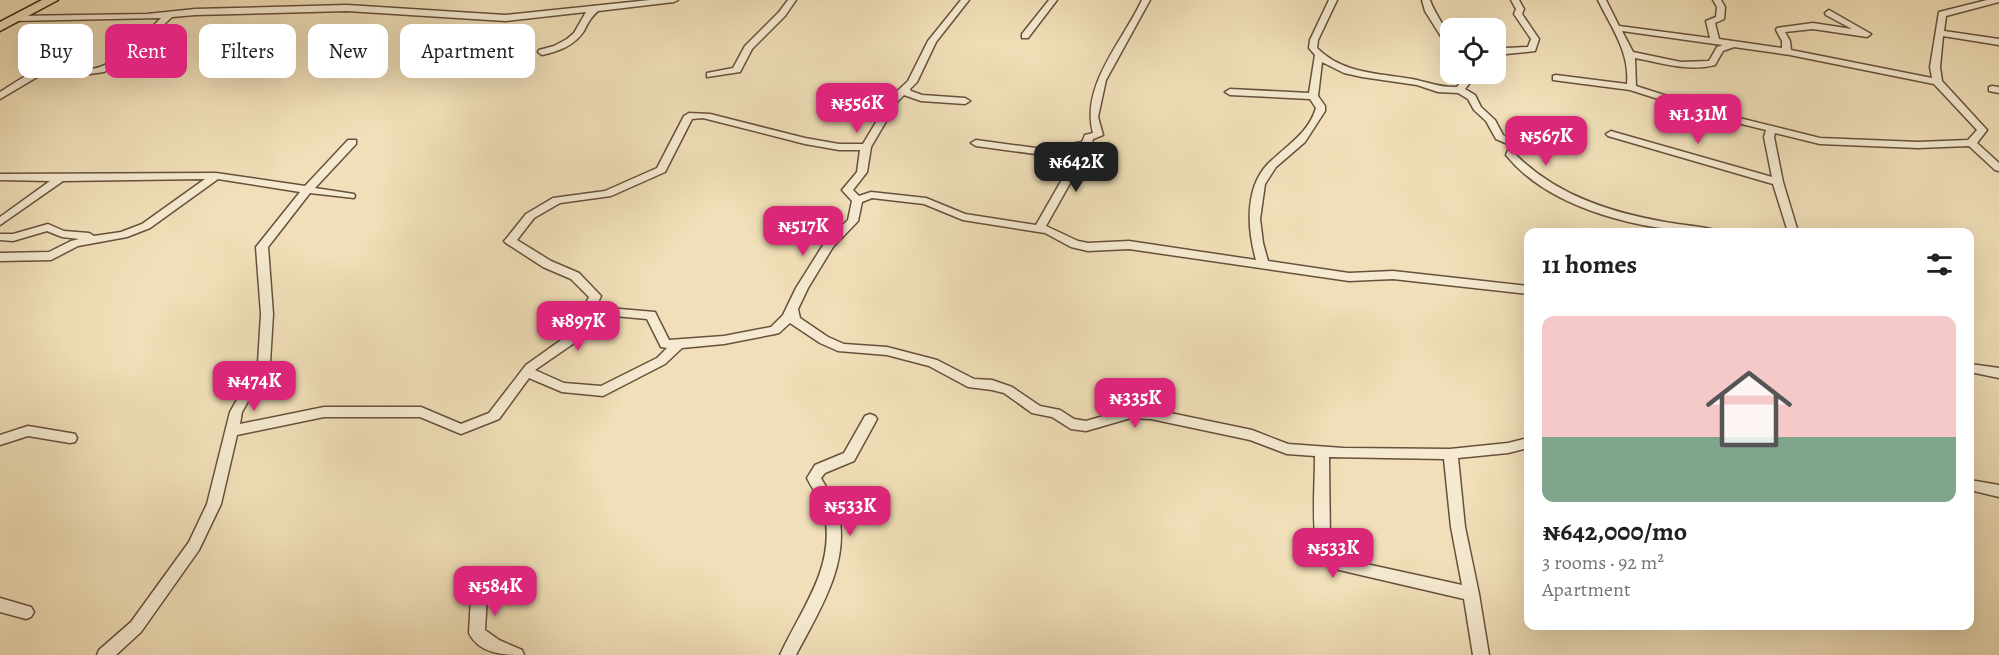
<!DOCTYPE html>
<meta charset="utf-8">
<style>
:root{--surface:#fff;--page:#f6f6f6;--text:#202124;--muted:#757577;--accent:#db2777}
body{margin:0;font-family:Alegreya,serif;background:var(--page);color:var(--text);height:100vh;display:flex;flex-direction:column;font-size:22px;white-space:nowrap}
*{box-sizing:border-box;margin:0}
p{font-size:20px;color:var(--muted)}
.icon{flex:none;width:33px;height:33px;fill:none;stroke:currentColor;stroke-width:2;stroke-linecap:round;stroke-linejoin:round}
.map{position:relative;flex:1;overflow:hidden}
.sheet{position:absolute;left:1524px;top:228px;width:450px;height:402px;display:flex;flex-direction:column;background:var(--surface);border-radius:12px;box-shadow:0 6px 24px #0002}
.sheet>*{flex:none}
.banner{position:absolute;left:18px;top:24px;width:570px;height:54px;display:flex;gap:12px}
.buttons{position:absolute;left:1440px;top:18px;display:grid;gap:12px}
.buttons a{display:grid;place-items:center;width:66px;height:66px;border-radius:12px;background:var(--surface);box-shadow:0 6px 24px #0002;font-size:30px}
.price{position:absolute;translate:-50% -51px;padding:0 14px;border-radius:12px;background:var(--accent);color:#fff;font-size:20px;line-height:39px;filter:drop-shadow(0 2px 3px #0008)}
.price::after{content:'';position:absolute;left:50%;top:36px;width:18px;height:14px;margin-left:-9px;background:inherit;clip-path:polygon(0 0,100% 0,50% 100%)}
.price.selected{background:#222;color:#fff}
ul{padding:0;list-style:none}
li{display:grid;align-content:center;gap:12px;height:318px;padding:0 18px}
li span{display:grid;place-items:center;height:186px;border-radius:12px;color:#555}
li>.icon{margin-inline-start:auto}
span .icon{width:108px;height:108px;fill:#fffc;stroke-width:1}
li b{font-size:26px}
h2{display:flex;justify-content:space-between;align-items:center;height:72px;padding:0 18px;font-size:26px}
.pill{padding:0 21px;border-radius:12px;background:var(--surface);box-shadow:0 6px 24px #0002;font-size:21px;line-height:54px}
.pill.selected{background:var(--accent);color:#fff}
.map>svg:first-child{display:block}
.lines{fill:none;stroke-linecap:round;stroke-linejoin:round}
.minor-casing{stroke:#67503c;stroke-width:3}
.highway-casing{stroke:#392012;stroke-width:3}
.minor{fill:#f5ead1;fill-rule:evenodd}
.highway{fill:#f0dfb8;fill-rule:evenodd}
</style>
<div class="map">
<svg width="1999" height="655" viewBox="0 0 1999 655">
<rect width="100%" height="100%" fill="#f0dfb8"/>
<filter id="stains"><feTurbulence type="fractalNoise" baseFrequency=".00333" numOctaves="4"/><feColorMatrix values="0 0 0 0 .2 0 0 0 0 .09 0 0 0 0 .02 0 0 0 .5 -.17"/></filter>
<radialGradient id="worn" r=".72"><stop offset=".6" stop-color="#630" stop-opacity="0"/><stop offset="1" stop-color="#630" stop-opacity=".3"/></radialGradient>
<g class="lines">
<defs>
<path id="minor" d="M650,0H678L674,2L598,11C591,17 588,23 584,31C574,46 559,51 542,55L538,52L539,50L554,46L567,39L574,33L586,12L505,21L347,11L195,15L172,17L130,56L104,72L90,74L52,71L39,76L0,99V92C18,81 37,66 58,65C72,65 86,72 100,67C123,58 144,35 161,18L13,21V17L16,16L147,14L195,9L347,5L505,15Z
M788,0H796L785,16L752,49L740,72L707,77V73L733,68L745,46L779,12Z
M961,0H969L936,42L917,82L910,89L911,91L922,95L965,98L970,101L965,104L921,101L904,95L898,101L871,147L867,172L853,190L859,196L871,192L926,198L965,214L1036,225L1080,148L1043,155L976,146L971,143L976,140L1043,149L1082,142L1085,135L1093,133C1080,86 1123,41 1142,0H1150L1106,80L1098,117L1103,135L1093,139L1092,144L1046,226L1078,241L1088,243L1129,241L1256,260C1247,228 1244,184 1272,160C1289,144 1309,132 1316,108L1310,99L1230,95L1225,92L1230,89L1309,93L1315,55L1309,48L1310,40L1329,0H1337L1318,40L1317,48C1343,74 1378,73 1412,79C1428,82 1440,88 1457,87L1463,79L1462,74H1470L1473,79L1465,89L1475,95L1481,107L1495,120L1503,135L1519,142L1520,144L1516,155C1557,195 1609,212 1665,222C1681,225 1699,226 1715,230L1716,232C1647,232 1551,211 1506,155L1510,145L1496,139L1486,121L1474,110L1468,99L1458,93L1438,92L1417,85L1362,77L1344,73L1322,62L1318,96L1325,106V111L1305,142L1276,167L1265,184L1260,219L1263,243L1268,261L1349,273L1393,271L1528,286V294L1393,279L1349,281L1129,249L1088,251L1071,247L1045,233L963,220L924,204L872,198L862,202L858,221L833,247L808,288L798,309L800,318L828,337L844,344L887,347L937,360L974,379L992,380L1012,387L1040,406L1060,410L1074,419L1086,421L1131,408L1151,409L1252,430L1288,444L1343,448L1450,449L1508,443L1528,438V448L1508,453L1458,458L1465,527L1479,594L1489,655H1473L1464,599L1335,569C1325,566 1317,554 1316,543C1312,517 1315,483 1315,456L1287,454L1250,440L1151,419L1131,418L1086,431L1071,429L1052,417L1032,413L1004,393L992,390L968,387L929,366L887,355L838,351L820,343L790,323L779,333L775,334L724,344L682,348L665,364L603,396L562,392L529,378L499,419L461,434L420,417H324L237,435L221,504L199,550L141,632L116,655H97L99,650L131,622L189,542L207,504L230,412L258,363L261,314L256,247L300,192L218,179L150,228L127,237L78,246L51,260L0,261V253L49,252L71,241L79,239L62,237L47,231L13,241L0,240V234H13L48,224L64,231L89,233L94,236L121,232L142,224L205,179L63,181L0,225V217L50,181L0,180V174L216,173L305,186L348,140H356V144L315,188L354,194L355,196L354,198L310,193L268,247L273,314L270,363L242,412L240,424L324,407H421L461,424L489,413L526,365L571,333L589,297L571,279L543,267L506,243L504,241L506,239L526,214L553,198L605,191L657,168L684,116L689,113L710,114L805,138L839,144H863L891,97L908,81L928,41ZM703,118L805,144L839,150H860L857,172L842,190L852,201L848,220L825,242L796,288L783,315L771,327L724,336L669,340L655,312L596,307L601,296L579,273L551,261L517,240L534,218L560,203L611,196L665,172L692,119ZM592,314L647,319L661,347L667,348L657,358L601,386L564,383L535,370L580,339ZM1329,457L1444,459L1451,527L1462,585L1339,558L1333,551L1330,545Z
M1049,0H1057L1028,38H1022V34Z
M1422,0H1430C1435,16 1450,30 1450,47L1447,46L1425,11Z
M1511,0H1519L1524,9L1522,14L1539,39L1535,51L1506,54L1502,51L1506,48L1528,47L1531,39L1514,14L1516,9Z
M1598,0H1606L1619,26L1710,38L1706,21L1716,17L1717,7L1713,0H1721L1725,7L1724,19L1715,23L1719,39L1782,48V41L1776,30L1777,28L1813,23L1852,29L1826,15L1825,13L1829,10L1871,34L1867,37L1813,29L1785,32L1790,41L1791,50L1932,78L1930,67L1939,12L1987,0H1999V2L1946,16L1944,31L1999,39V45L1943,36L1940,67L1942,81L1987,130L1977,143L1999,163V171L1995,170L1969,146L1918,148L1820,144L1775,133L1774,137L1783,182L1798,232H1788L1773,184L1608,136L1606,134L1611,131L1614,132L1772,177L1764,137L1766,130L1721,119L1630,90L1553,80V76L1556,75L1627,84C1630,52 1611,27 1598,0ZM1622,31L1715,44L1723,45L1717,47L1709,61L1681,62L1633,52ZM1734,47L1790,55L1934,84L1977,130L1968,140L1918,142L1820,138L1727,115L1636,86L1635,58C1663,63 1687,72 1715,65L1723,51Z
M1992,86L1999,87V93L1989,91V87Z
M1970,364L1999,368V378L1970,372Z
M870,414L875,416L877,419L854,461L825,473L821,478C827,489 835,500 838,511C851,563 819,611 796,655H780C801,609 837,566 824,511C821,499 812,489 807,478L815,465L844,453L865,416Z
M28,426L70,433L75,434L77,438L75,442L70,443L28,436L0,445V435Z
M1970,480L1999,485V497L1970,490Z
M475,576L480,577L487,596L485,630L499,640L522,650L524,655C504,655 479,654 469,633L471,596L468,582L470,577Z
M0,598L31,607L34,612L31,617L26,619L0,612Z"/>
<path id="highway" d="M42,0H58L0,31V22Z"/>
</defs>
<!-- minor casing -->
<use href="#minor" class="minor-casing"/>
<!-- highway casing -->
<use href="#highway" class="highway-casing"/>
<!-- minor -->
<use href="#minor" class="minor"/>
<!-- highway -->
<use href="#highway" class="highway"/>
</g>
<rect width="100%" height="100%" filter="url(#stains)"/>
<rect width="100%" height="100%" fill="url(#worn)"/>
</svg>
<div class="buttons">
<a><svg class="icon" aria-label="locate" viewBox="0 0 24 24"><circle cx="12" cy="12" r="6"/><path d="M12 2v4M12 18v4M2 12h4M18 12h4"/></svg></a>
</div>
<b class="price" style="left:857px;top:134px">₦556K</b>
<b class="price" style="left:1698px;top:145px">₦1.31M</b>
<b class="price" style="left:1546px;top:167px">₦567K</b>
<b class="price selected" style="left:1076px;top:193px">₦642K</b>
<b class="price" style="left:803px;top:257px">₦517K</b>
<b class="price" style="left:578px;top:352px">₦897K</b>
<b class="price" style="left:254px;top:412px">₦474K</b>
<b class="price" style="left:1135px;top:429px">₦335K</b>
<b class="price" style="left:850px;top:537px">₦533K</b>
<b class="price" style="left:1333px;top:579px">₦533K</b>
<b class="price" style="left:495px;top:617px">₦584K</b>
<div class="banner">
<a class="pill">Buy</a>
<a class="pill selected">Rent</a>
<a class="pill">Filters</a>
<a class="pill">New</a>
<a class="pill">Apartment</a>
</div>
<section class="sheet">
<h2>11 homes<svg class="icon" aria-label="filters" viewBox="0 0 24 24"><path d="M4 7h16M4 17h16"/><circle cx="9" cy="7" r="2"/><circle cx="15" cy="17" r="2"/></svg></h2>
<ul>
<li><span style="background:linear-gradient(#f6c9c9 65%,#7fa58c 0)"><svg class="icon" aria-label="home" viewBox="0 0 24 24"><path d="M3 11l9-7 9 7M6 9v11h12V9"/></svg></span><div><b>₦642,000/mo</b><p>3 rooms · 92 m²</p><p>Apartment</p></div></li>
</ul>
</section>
</div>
